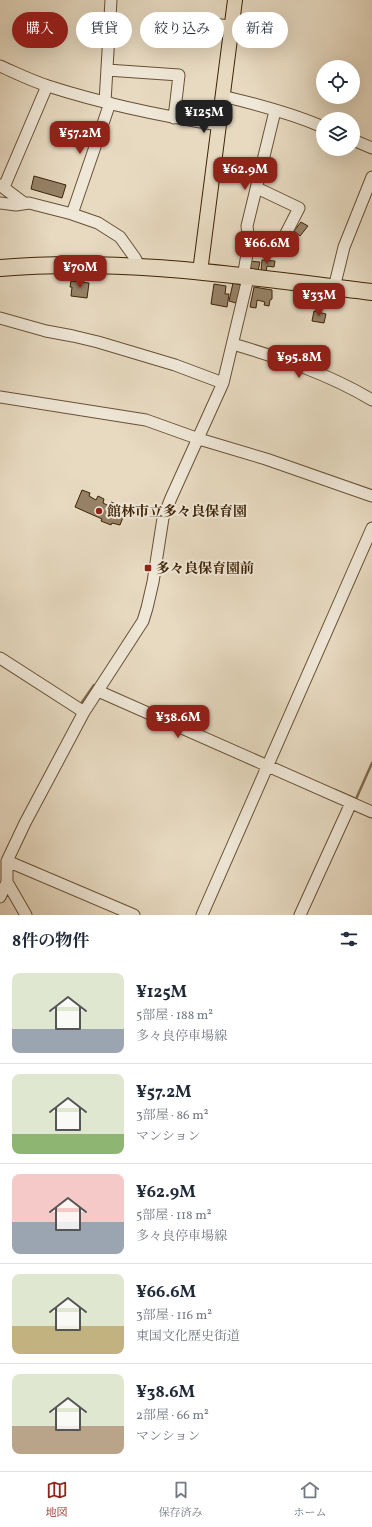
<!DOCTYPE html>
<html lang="ja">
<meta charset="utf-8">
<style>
:root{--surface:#fff;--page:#f2f2f3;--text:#1f2937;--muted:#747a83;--line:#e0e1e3;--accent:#8f2418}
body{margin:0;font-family:Vollkorn,"Noto Serif JP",serif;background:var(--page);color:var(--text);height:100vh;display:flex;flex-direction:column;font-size:15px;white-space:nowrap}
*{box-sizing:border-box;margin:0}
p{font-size:13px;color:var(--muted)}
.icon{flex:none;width:22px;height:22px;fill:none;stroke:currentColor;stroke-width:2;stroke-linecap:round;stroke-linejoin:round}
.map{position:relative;height:915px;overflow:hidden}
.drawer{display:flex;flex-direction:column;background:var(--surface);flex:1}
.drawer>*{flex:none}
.banner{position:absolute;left:12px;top:12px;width:348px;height:36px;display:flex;gap:8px}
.controls{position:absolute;left:316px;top:60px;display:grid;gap:8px}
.controls a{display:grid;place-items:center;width:44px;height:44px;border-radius:50%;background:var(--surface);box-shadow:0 4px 16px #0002;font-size:20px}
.price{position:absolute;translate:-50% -34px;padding:0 9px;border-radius:8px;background:var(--accent);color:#fff;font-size:13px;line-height:26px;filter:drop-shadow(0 1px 2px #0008)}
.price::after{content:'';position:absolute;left:50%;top:24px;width:12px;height:9px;margin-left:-6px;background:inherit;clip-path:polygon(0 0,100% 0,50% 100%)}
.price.on{background:#222;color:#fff}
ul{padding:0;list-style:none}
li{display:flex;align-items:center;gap:12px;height:100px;padding:0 12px}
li+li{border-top:1px solid var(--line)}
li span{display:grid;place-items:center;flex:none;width:112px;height:80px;border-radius:8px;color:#555}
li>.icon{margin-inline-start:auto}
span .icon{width:48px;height:48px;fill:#fffc;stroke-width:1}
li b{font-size:17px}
h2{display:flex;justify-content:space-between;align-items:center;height:48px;padding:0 12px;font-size:17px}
.tag{padding:0 14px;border-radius:18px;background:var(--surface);box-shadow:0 4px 16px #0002;font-size:14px;line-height:36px}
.tag.on{background:var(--accent);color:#fff}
.tabs{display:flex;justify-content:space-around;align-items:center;height:56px;border-top:1px solid var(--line);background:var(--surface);font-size:11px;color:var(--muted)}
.tabs a{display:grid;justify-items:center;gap:2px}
.tabs .on{color:var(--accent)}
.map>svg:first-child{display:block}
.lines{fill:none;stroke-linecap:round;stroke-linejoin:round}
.stream{stroke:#816c50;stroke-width:2.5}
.building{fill:#968267;stroke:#3e2306}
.minor-casing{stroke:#685135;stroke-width:13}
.major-casing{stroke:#3e2306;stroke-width:16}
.highway-casing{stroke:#3e2306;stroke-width:18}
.minor{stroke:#efe7d7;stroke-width:11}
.major{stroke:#e7dac1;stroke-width:14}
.highway{stroke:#e7dac1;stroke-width:16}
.poi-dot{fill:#8f2418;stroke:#efe7d7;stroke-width:1.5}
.labels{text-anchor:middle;stroke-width:4;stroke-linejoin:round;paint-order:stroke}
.poi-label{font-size:14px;font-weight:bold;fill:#3e2306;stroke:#efe7d7;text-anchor:start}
</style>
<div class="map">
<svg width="372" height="915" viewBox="0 0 372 915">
<rect width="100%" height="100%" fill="#e7dac1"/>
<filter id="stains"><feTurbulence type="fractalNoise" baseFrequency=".005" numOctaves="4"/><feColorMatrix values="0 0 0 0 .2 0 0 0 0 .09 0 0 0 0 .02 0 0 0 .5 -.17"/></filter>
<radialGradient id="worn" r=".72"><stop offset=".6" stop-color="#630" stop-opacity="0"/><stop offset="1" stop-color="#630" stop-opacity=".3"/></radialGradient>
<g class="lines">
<!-- stream -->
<path class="stream" d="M80,705L94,685
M335,790L356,799L372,763"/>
</g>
<!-- building -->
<path class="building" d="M34,176L66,185L62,198L31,189Z
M301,222L308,226L300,236L294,231Z
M262,260L275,261L274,267L267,266L266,272L261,271Z
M249,261L260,262L258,271L248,269Z
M71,281L89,283L87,298L71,296L72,287H70Z
M233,283L243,285L239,304L229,301Z
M214,284L226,286L225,294H229L227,307L211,304Z
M254,287L272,290V299L270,300L269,306L264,305L265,302L257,300L256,308L250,307Z
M314,311L326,314L324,323L312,321Z
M82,490L90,493L89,496L96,500L98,496L104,499L103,503L109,506L111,502L125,508L121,516L123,517L120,525L112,523L111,525L101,521L102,519L75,507Z"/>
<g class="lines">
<defs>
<path id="minor" d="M171,20L231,26
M0,66C16,73 32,81 48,86C104,104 161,116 219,125
M107,70L179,75L174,118
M222,96C256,104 291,113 323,127
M105,102L111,0
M353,140L372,148
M0,185L24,203
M4,187L47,86
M257,188L299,208L279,247
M0,203L16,205L29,203L72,214L98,223L120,237L135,258L139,266
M72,214L110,103
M243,277L249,243L247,226L275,111
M334,288L344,247L372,177
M0,318L46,331L73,336L98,342L175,365L223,383
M233,344C280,358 329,374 372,400
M0,397L146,420L199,439L266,459L372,496
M0,658L84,712
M98,691L372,812
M7,861L134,915
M0,897L7,882
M26,915L7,882V861L25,823L84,712L143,621L147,608L153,582L163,518L171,498L223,383L248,278
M202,915L372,528
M300,915L351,803"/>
<path id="major" d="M200,272L235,0"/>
<path id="highway" d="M0,268C124,257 249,277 372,292"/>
</defs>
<!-- minor casing -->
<use href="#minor" class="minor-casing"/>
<!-- major casing -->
<use href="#major" class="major-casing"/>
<!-- highway casing -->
<use href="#highway" class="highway-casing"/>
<!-- minor -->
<use href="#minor" class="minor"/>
<!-- major -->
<use href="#major" class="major"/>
<!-- highway -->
<use href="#highway" class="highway"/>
</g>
<!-- markers -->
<g class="poi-dot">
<circle cx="99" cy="511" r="4"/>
<rect x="144" y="564" width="8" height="8" rx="2"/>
</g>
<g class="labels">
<!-- poi labels -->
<g class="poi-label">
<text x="107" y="516">館林市立多々良保育園</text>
<text x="156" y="573">多々良保育園前</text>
</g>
</g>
<rect width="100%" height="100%" filter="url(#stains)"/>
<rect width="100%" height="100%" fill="url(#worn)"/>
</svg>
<div class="controls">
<a><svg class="icon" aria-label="locate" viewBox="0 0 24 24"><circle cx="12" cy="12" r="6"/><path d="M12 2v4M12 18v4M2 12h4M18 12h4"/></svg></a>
<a><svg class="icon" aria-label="layers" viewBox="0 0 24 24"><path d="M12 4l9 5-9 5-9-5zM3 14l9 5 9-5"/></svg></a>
</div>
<b class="price on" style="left:204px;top:134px">¥125M</b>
<b class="price" style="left:80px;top:155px">¥57.2M</b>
<b class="price" style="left:245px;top:191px">¥62.9M</b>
<b class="price" style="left:267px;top:265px">¥66.6M</b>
<b class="price" style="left:80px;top:289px">¥70M</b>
<b class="price" style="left:319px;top:317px">¥33M</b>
<b class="price" style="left:299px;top:379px">¥95.8M</b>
<b class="price" style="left:178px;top:739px">¥38.6M</b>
<div class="banner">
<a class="tag on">購入</a>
<a class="tag">賃貸</a>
<a class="tag">絞り込み</a>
<a class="tag">新着</a>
</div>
</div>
<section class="drawer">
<h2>8件の物件<svg class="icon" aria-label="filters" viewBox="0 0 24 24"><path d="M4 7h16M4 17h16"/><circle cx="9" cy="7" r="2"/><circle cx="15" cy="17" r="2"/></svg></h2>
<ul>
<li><span style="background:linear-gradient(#dfe7d0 70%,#9aa5b1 0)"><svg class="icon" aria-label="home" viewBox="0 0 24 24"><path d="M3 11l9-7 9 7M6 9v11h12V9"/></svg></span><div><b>¥125M</b><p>5部屋 · 188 m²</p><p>多々良停車場線</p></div></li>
<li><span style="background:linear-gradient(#dfe7d0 75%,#8fb573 0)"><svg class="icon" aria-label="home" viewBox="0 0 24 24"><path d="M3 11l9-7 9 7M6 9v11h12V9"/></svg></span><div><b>¥57.2M</b><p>3部屋 · 86 m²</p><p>マンション</p></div></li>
<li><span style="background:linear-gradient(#f6c9c9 60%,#9aa5b1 0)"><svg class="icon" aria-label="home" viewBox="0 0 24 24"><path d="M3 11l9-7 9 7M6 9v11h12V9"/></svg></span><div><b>¥62.9M</b><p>5部屋 · 118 m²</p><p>多々良停車場線</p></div></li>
<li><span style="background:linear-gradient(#dfe7d0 65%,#c2b280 0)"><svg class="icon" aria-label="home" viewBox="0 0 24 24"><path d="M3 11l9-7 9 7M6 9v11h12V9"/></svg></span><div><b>¥66.6M</b><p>3部屋 · 116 m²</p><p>東国文化歴史街道</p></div></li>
<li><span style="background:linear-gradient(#dfe7d0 65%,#b9a48a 0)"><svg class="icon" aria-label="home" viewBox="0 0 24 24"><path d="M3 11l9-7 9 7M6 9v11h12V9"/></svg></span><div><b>¥38.6M</b><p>2部屋 · 66 m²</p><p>マンション</p></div></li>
</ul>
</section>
<nav class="tabs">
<a class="on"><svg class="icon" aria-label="map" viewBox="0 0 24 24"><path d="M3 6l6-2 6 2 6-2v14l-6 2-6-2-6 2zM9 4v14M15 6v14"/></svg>地図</a>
<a><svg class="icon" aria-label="saved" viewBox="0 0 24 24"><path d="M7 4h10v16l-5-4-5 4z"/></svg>保存済み</a>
<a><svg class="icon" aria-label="home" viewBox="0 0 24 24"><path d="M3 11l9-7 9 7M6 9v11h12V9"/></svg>ホーム</a>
</nav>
